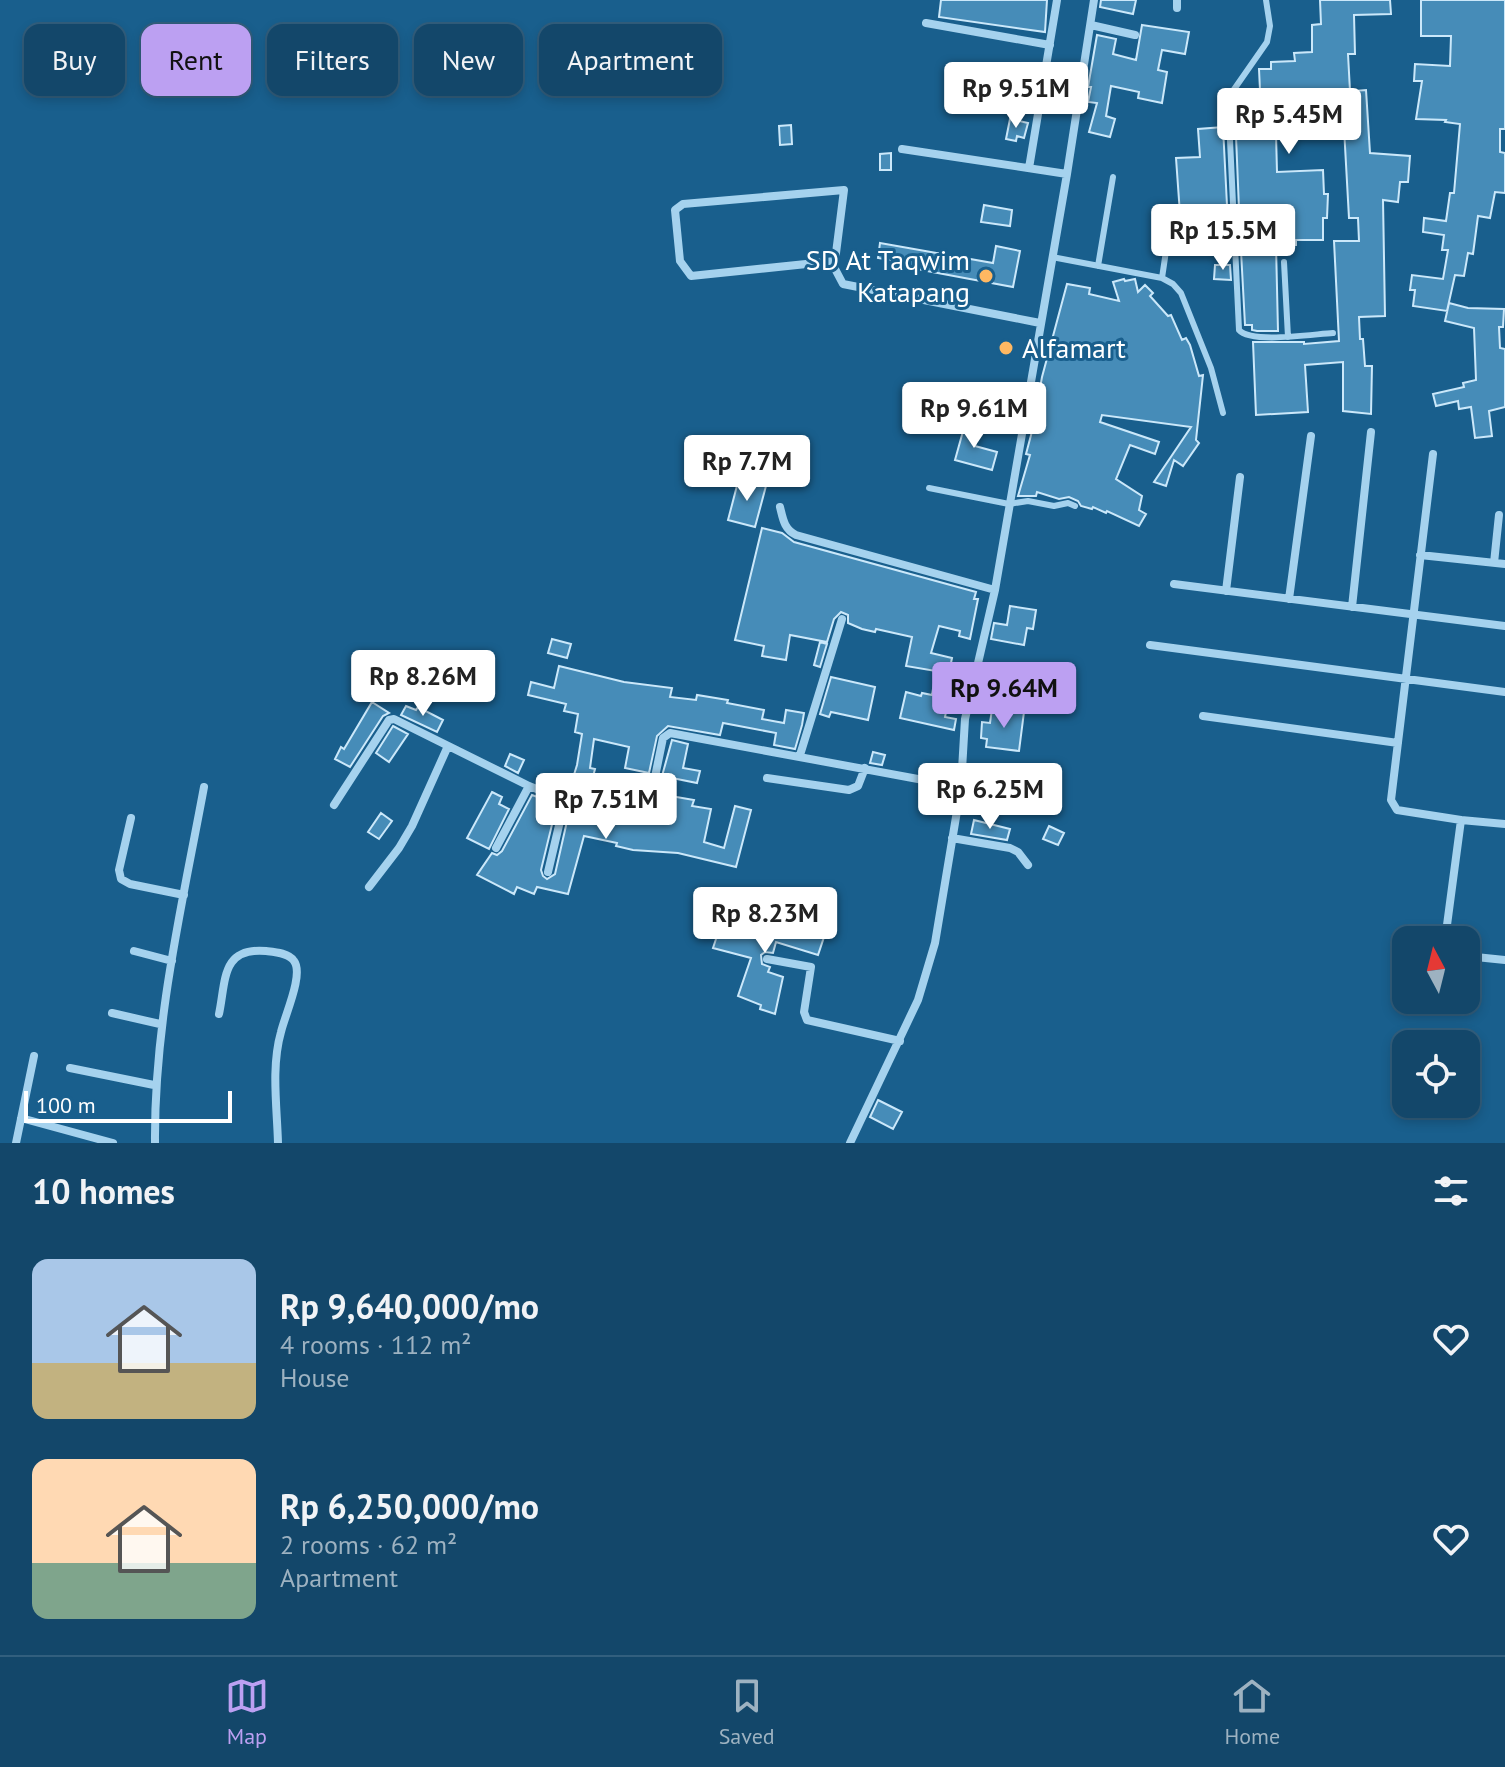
<!DOCTYPE html>
<meta charset="utf-8">
<style>
:root{--surface:#13476a;--page:#205172;--text:#f1f3f6;--muted:#9db2c1;--line:#325f7e;--accent:#bca0f2}
body{margin:0;font-family:"PT Sans",sans-serif;background:var(--page);color:var(--text);height:100vh;display:flex;flex-direction:column;font-size:30px;white-space:nowrap}
*{box-sizing:border-box;margin:0}
p{font-size:26px;color:var(--muted)}
.icon{flex:none;width:44px;height:44px;fill:none;stroke:currentColor;stroke-width:2;stroke-linecap:round;stroke-linejoin:round}
.map{position:relative;height:1143px;overflow:hidden}
.sheet{display:flex;flex-direction:column;background:var(--surface);flex:1}
.sheet>*{flex:none}
.top-card{position:absolute;left:24px;top:24px;width:800px;height:72px;display:flex;gap:16px}
.needle{width:52px;rotate:353deg}
.controls{position:absolute;left:1392px;top:926px;display:grid;gap:16px}
.controls a{display:grid;place-items:center;width:88px;height:88px;border-radius:16px;background:var(--surface);box-shadow:0 4px 12px #0003,0 0 0 2px var(--line);font-size:40px}
.scale{position:absolute;left:24px;bottom:20px;width:208px;box-sizing:border-box;padding-left:8px;border:4px solid #fff;border-top:0;font-size:22px;line-height:28px;white-space:nowrap;color:#fff;-webkit-text-stroke:6px #195f8d;paint-order:stroke}
.price{position:absolute;translate:-50% -68px;padding:0 18px;border-radius:8px;background:#fff;color:#222;font-size:26px;line-height:52px;filter:drop-shadow(0 2px 4px #0008)}
.price::after{content:'';position:absolute;left:50%;top:48px;width:24px;height:18px;margin-left:-12px;background:inherit;clip-path:polygon(0 0,100% 0,50% 100%)}
.price.on{background:var(--accent);color:#111}
ul{padding:0;list-style:none}
li{display:flex;align-items:center;gap:24px;height:200px;padding:0 32px}
li span{display:grid;place-items:center;flex:none;width:224px;height:160px;border-radius:16px;color:#555}
li>.icon{margin-inline-start:auto}
span .icon{width:96px;height:96px;fill:#fffc;stroke-width:1}
li b{font-size:34px}
h2{display:flex;justify-content:space-between;align-items:center;height:96px;padding:0 32px;font-size:34px}
.tag{padding:0 28px;border-radius:16px;background:var(--surface);box-shadow:0 4px 12px #0003,0 0 0 2px var(--line);font-size:28px;line-height:72px}
.tag.on{background:var(--accent);color:#111}
.dock{display:flex;justify-content:space-around;align-items:center;height:112px;border-top:2px solid var(--line);background:var(--surface);font-size:22px;color:var(--muted)}
.dock a{display:grid;justify-items:center;gap:4px}
.dock .on{color:var(--accent)}
.map>svg:first-child{display:block}
.building{fill:#468cb8;stroke:#cbe8fa;stroke-width:2}
.lines{fill:none;stroke-linecap:round;stroke-linejoin:round}
.lane{stroke:#a5d2ee;stroke-width:6}
.street{stroke:#a5d2ee;stroke-width:8}
.poi-dot{fill:#ffb862;stroke:#195f8d;stroke-width:3}
.labels{text-anchor:middle;stroke-width:6;stroke-linejoin:round;paint-order:stroke}
.poi-label{font-size:28px;fill:#fff;stroke:#195f8d;text-anchor:end}
</style>
<div class="map">
<svg width="1505" height="1143" viewBox="0 0 1505 1143">
<rect width="100%" height="100%" fill="#195f8d"/>
<!-- building -->
<path class="building" d="M941,0H1047L1045,32L939,17Z
M1101,0H1136L1133,14L1100,7Z
M1320,0H1390L1391,14L1354,15L1355,54H1348L1350,91L1275,95L1277,172L1323,170L1324,194H1328L1327,218H1323V240H1296V245H1276L1278,331H1257L1252,330V325H1245L1241,251H1245V224H1240V221L1272,218L1277,212L1271,206L1239,209L1235,112L1261,111L1259,69H1271V62L1295,61L1294,53L1312,52V25L1321,24Z
M1421,0H1505V129H1500V152L1505,153V193L1495,192L1490,218L1478,216L1473,254L1468,253L1464,276L1455,275L1447,311L1413,306L1415,290H1410L1412,275L1443,279L1448,250H1442L1444,235L1423,232L1424,218L1446,221L1450,193H1454L1460,124L1445,122L1446,120L1416,119L1422,81H1414L1415,64L1450,66L1451,36H1421Z
M1142,25L1189,32L1185,54L1162,50L1158,70L1167,72L1162,103L1138,98L1139,92L1111,86L1106,116L1115,119L1110,137L1089,132L1097,103L1088,102L1091,87H1088L1097,35L1116,39L1113,54L1136,60Z
M1366,90L1370,153L1410,156L1408,182H1400L1398,202L1383,200L1385,316L1359,317L1360,339H1363L1365,366H1372L1371,414L1343,411V362L1305,365L1308,412L1256,415L1253,342H1304V344L1339,341L1334,241H1359L1358,218H1349L1342,92Z
M1010,119L1028,123L1024,138L1017,136L1016,141L1006,139Z
M791,125L792,144L780,145L779,126Z
M1223,127L1228,225L1206,227L1207,248H1191V227L1181,228L1176,158L1200,157L1198,129Z
M891,153V170H880V154Z
M984,205L1012,210L1010,226L981,222Z
M880,243L993,263L996,246L1020,251L1013,287L900,266L901,262L878,258Z
M1215,265H1230L1231,280L1214,279Z
M1124,279L1125,281L1135,279L1138,292L1145,285L1153,293L1150,296L1168,316L1171,315L1182,340L1186,338L1190,345L1199,376L1203,375L1196,440L1199,443L1183,466L1174,460L1166,486L1154,482L1191,427L1102,415L1100,422L1159,442L1155,454L1130,445L1116,479L1142,496L1139,510L1146,514L1139,526L1107,511L1106,513L1093,507L1092,509L1081,506L1078,501L1069,497L1059,499L1037,492L1036,496H1018L1030,455L1026,454L1039,405H1037L1042,377L1067,284L1090,288L1089,294L1119,301L1113,282Z
M1449,303L1468,308L1504,309L1503,327H1499L1500,348L1505,349V407L1489,411L1492,436L1475,438L1471,407L1459,409L1458,401L1436,406L1433,394L1464,387L1463,383L1476,380L1474,328L1445,321Z
M965,424L980,428L975,446L997,452L992,470L955,460Z
M739,478L766,486L755,527L728,520Z
M762,528L782,533L794,542L976,592L974,599H978L970,639L959,636L960,631L939,626L931,653L952,658L944,697L949,698L945,717L956,719L954,730L900,718L906,692L921,696L922,693L932,695L936,671L906,666L912,637L876,629L875,632L862,629L848,623V615L841,612L834,619L827,642L790,635L786,660L762,656L764,646L735,640Z
M1010,606L1036,610L1033,629L1027,628L1024,645L991,639L994,623L1007,625Z
M552,639L571,644L567,658L548,653Z
M820,642L827,644L820,667L814,665Z
M559,666L624,682L672,688L670,697L696,700L697,695L728,700L727,703L764,710L762,719L784,723L786,710L804,713L802,725L795,749L774,745L776,733L723,723L720,735L668,726L657,736L649,773L625,768L629,747L594,739L590,768L595,769L590,788L618,797L619,788L645,792L642,806L568,794L577,765L582,734L575,732L578,714L564,711L566,704L528,695L531,682L554,688Z
M831,677L875,687L868,720L831,712L829,717L820,714Z
M372,702L389,713L383,716L350,767L335,759L341,747L344,749Z
M406,706L416,710L418,707L443,720L437,732L401,715Z
M992,709L1024,712L1019,751L986,747L987,739L981,738L982,722L990,723Z
M393,726L408,734L389,762L376,753Z
M672,740L688,744L683,768L700,771L697,783L662,776Z
M873,752L885,755L882,765L870,763Z
M510,754L524,760L518,773L505,766Z
M492,792L502,797L499,804L509,809L489,849L467,838Z
M659,794L694,800L692,806L711,809L704,842L724,848L735,806L751,810L736,867L678,853L633,850L616,846L617,843L584,836L568,894L537,887L534,894L517,887L514,894L477,875L492,853L497,855L502,851L532,795L557,804L541,870L543,876L547,879L555,874L570,808L640,821L654,815Z
M381,813L392,821L379,839L368,832Z
M974,820L1010,829L1007,840L971,834Z
M1049,826L1064,833L1058,845L1043,839Z
M723,907L738,912L731,932L757,938L761,925L787,933L791,919L826,931L818,955L776,942L773,953L765,952L761,955L762,964L770,967L768,972L783,977L775,1014L760,1009L761,1005L738,996L751,958L713,948L722,921L719,920Z
M878,1100L902,1112L893,1129L870,1117Z"/>
<g class="lines">
<!-- lane -->
<path class="lane" d="M1266,0L1270,26L1267,42L1228,98L1239,330C1251,344 1314,334 1333,333
M1232,216L1271,212
M1052,257L1162,278L1173,284L1181,293L1211,368L1223,413
M1284,262L1288,337
M1098,266L1113,177
M1162,278L1170,224
M929,488L1009,504L1028,501L1054,506L1068,503L1075,506"/>
<!-- street -->
<path class="street" d="M1177,8V0
M926,23L1050,45
M1091,25L1135,35
M1046,71L1083,76
M902,149L1067,174
M1029,168L1057,0
M835,261L691,276L680,261L675,210L683,204L844,190L835,261L834,267L843,284L1040,323
M1433,454L1391,800L1397,810L1461,820
M780,507C783,519 784,529 796,535L995,590
M1420,555L1505,564
M1494,563L1499,515
M1174,584L1505,626
M1226,591L1240,477
M1289,599L1311,436
M1352,607L1371,432
M1150,645L1505,692
M1203,716L1398,743
M800,755L842,619
M767,778L849,790L858,786L865,768
M334,805L389,720L394,719L529,786L565,800L639,814L648,811L663,738L670,733L961,787
M131,818L119,870L121,879L130,884L184,895
M952,838L1010,848L1018,852L1028,865
M496,848L529,786
M548,872L565,800
M369,887L399,848L412,826L448,746
M1445,940L1461,820L1505,824
M134,951L172,961
M1466,956L1505,960
M767,959L811,967L804,1012L807,1020L900,1041
M112,1013L160,1024
M219,1014C226,981 221,947 266,951C275,952 289,953 294,961C304,974 285,1015 281,1032C271,1067 277,1107 278,1143
M70,1068L154,1085
M21,1118L113,1143
M16,1143L34,1056
M155,1143C154,1022 182,906 204,787
M850,1143L918,1000L935,943L961,787L965,719L995,590L1067,174L1094,0"/>
</g>
<!-- markers -->
<g class="poi-dot">
<circle cx="986" cy="276" r="8"/>
<circle cx="1006" cy="348" r="8"/>
</g>
<g class="labels">
<!-- poi labels -->
<g class="poi-label">
<text x="970" y="270">SD At Taqwim<tspan x="970" dy="32">Katapang</tspan></text>
<text x="1022" y="358" text-anchor="start">Alfamart</text>
</g>
</g>
</svg>
<div class="controls">
<a><svg class="needle" viewBox="-14 -14 28 28"><path d="M0-13l5 13h-10z" fill="#e53935"/><path d="M0 13l5-13h-10z" fill="#9db2c1"/></svg></a>
<a><svg class="icon" aria-label="locate" viewBox="0 0 24 24"><circle cx="12" cy="12" r="6"/><path d="M12 2v4M12 18v4M2 12h4M18 12h4"/></svg></a>
</div>
<div class="scale">100 m</div>
<b class="price" style="left:1016px;top:130px">Rp 9.51M</b>
<b class="price" style="left:1289px;top:156px">Rp 5.45M</b>
<b class="price" style="left:1223px;top:272px">Rp 15.5M</b>
<b class="price" style="left:974px;top:450px">Rp 9.61M</b>
<b class="price" style="left:747px;top:503px">Rp 7.7M</b>
<b class="price" style="left:423px;top:718px">Rp 8.26M</b>
<b class="price on" style="left:1004px;top:730px">Rp 9.64M</b>
<b class="price" style="left:990px;top:831px">Rp 6.25M</b>
<b class="price" style="left:606px;top:841px">Rp 7.51M</b>
<b class="price" style="left:765px;top:955px">Rp 8.23M</b>
<div class="top-card">
<a class="tag">Buy</a>
<a class="tag on">Rent</a>
<a class="tag">Filters</a>
<a class="tag">New</a>
<a class="tag">Apartment</a>
</div>
</div>
<section class="sheet">
<h2>10 homes<svg class="icon" aria-label="filters" viewBox="0 0 24 24"><path d="M4 7h16M4 17h16"/><circle cx="9" cy="7" r="2"/><circle cx="15" cy="17" r="2"/></svg></h2>
<ul>
<li><span style="background:linear-gradient(#a9c7e8 65%,#c2b280 0)"><svg class="icon" aria-label="home" viewBox="0 0 24 24"><path d="M3 11l9-7 9 7M6 9v11h12V9"/></svg></span><div><b>Rp 9,640,000/mo</b><p>4 rooms · 112 m²</p><p>House</p></div><svg class="icon" aria-label="heart" viewBox="0 0 24 24"><path d="M12 20l-8-8c-3-5 5-10 8-4 3-6 11-1 8 4z"/></svg></li>
<li><span style="background:linear-gradient(#ffd9b3 65%,#7fa58c 0)"><svg class="icon" aria-label="home" viewBox="0 0 24 24"><path d="M3 11l9-7 9 7M6 9v11h12V9"/></svg></span><div><b>Rp 6,250,000/mo</b><p>2 rooms · 62 m²</p><p>Apartment</p></div><svg class="icon" aria-label="heart" viewBox="0 0 24 24"><path d="M12 20l-8-8c-3-5 5-10 8-4 3-6 11-1 8 4z"/></svg></li>
</ul>
</section>
<nav class="dock">
<a class="on"><svg class="icon" aria-label="map" viewBox="0 0 24 24"><path d="M3 6l6-2 6 2 6-2v14l-6 2-6-2-6 2zM9 4v14M15 6v14"/></svg>Map</a>
<a><svg class="icon" aria-label="saved" viewBox="0 0 24 24"><path d="M7 4h10v16l-5-4-5 4z"/></svg>Saved</a>
<a><svg class="icon" aria-label="home" viewBox="0 0 24 24"><path d="M3 11l9-7 9 7M6 9v11h12V9"/></svg>Home</a>
</nav>
